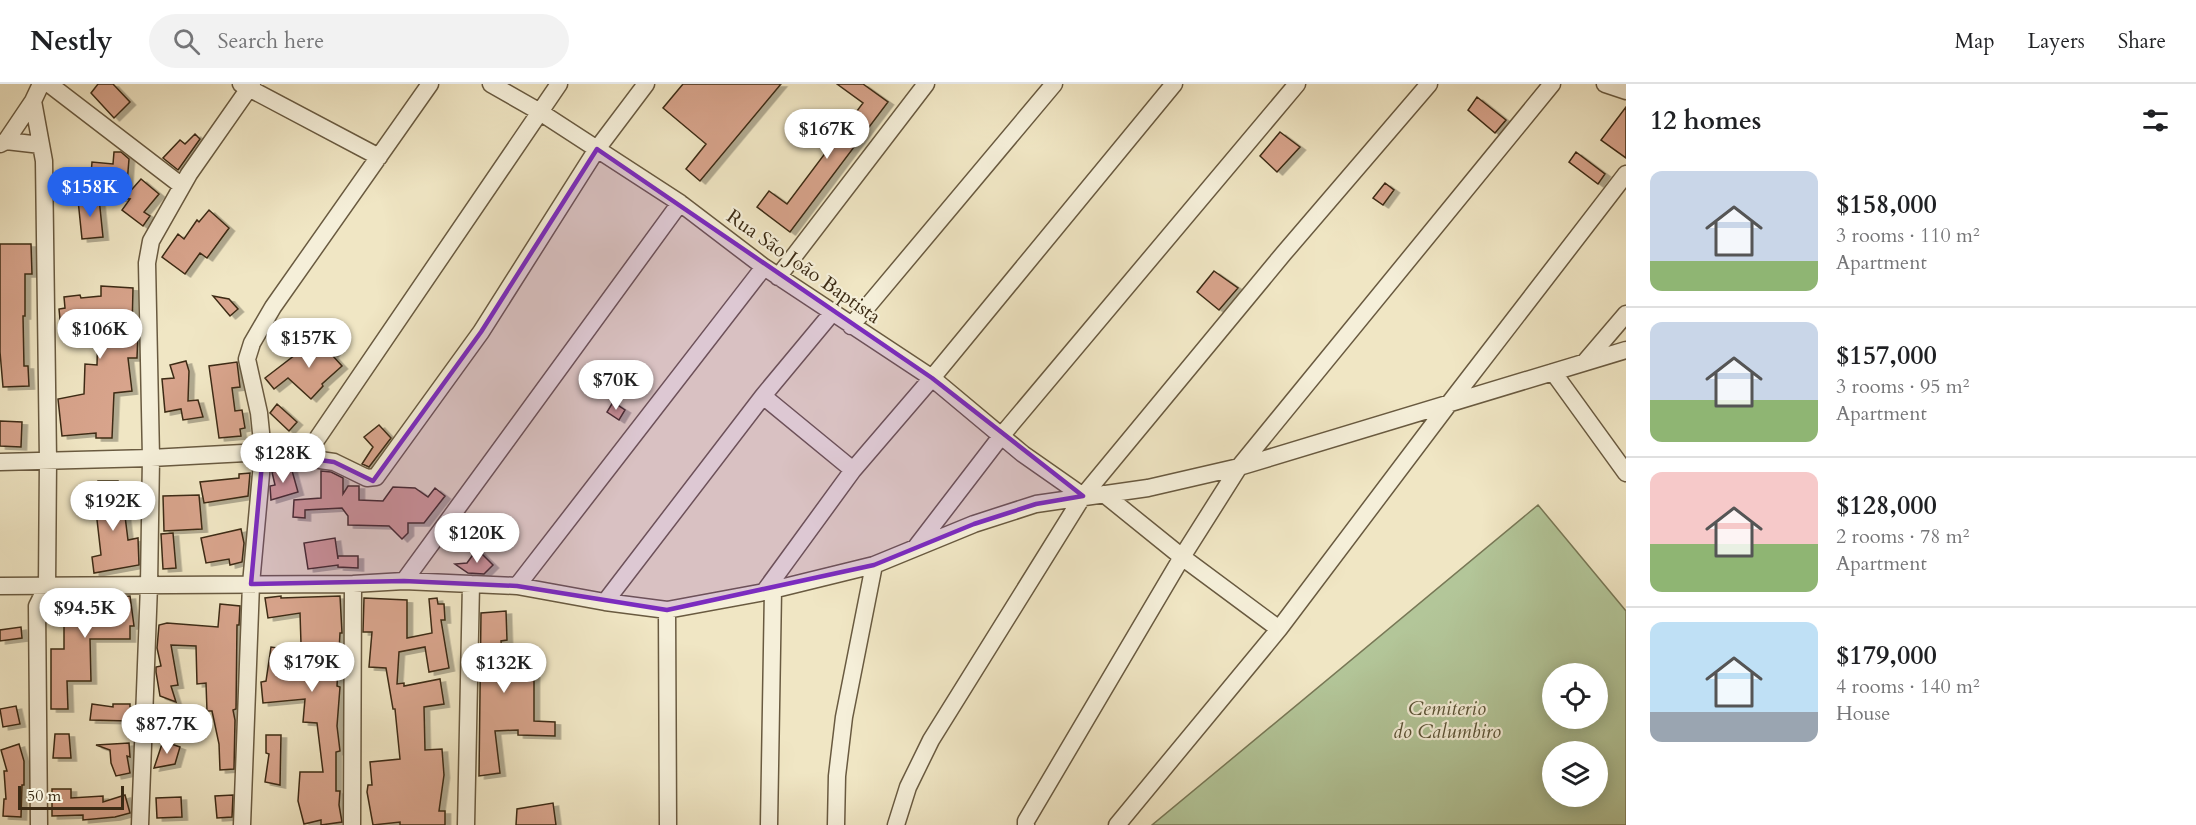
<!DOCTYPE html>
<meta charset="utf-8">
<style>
:root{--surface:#fff;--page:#f2f2f2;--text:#202124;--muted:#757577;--line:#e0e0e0;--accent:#2563eb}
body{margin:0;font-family:Cardo,serif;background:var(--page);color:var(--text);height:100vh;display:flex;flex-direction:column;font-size:22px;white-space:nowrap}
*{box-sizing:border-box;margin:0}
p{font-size:20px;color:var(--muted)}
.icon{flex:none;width:33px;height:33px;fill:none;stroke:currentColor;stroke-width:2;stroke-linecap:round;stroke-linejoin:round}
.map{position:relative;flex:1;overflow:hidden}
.side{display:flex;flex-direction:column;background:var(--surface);width:570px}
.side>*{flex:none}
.tools{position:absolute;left:1542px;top:579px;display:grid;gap:12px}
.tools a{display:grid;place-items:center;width:66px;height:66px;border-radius:50%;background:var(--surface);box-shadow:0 3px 15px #0003;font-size:30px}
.scale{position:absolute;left:18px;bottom:15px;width:106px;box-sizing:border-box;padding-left:6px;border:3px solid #3c2b14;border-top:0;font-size:16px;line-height:21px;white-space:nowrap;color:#3c2b14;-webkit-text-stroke:4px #f5efd9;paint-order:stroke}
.price{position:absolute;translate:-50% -51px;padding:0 14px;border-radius:21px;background:#fff;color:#222;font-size:20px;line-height:39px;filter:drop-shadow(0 2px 3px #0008)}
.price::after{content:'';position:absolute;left:50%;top:36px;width:18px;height:14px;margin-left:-9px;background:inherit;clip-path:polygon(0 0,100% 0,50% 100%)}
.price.on{background:var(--accent);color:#fff}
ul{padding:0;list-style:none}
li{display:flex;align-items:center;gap:18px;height:150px;padding:0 24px}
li+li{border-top:2px solid var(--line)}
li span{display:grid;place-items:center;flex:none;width:168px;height:120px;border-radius:12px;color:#555}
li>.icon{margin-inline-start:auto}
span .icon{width:72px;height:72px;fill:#fffc;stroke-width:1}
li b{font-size:26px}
h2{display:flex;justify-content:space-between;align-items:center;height:72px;padding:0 24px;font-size:26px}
header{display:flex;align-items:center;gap:36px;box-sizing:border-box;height:84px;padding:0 30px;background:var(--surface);border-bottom:2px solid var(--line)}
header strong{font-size:28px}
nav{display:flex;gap:33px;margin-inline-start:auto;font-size:21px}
.search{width:420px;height:54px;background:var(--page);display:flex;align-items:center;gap:15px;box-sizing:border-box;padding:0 21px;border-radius:33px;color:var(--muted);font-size:22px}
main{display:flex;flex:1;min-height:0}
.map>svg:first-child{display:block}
.green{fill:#b3c699;stroke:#787856;stroke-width:1.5;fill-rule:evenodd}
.building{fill:#d8a48c;stroke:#3c2b14;stroke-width:1.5;filter:url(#shadow)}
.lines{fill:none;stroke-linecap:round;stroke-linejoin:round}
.minor-casing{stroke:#695a40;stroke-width:19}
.minor{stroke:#f5efd9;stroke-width:16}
.marked{fill:#7b2cbf;fill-opacity:0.2;stroke:#7b2cbf;stroke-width:4.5;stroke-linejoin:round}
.labels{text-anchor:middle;stroke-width:4.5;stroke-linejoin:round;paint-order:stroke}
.street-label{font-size:20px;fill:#3c2b14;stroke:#f5efd9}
.park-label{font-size:20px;font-style:italic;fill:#5a5235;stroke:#f5efd9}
</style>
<header>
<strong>Nestly</strong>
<div class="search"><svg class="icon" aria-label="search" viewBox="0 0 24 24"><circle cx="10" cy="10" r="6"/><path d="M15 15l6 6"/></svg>Search here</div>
<nav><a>Map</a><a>Layers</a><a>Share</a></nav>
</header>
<main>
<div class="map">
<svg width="1626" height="741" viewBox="0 0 1626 741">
<defs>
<filter id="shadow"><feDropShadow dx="5.5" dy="3" stdDeviation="0" flood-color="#0004"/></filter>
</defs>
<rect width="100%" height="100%" fill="#f0e6c4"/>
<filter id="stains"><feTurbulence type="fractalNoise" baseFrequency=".00333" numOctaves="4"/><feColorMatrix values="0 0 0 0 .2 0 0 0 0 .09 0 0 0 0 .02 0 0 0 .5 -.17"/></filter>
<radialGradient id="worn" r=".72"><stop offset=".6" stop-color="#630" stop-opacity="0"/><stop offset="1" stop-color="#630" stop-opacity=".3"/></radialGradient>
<!-- green -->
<path class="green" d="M1538,421L1626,527V741H1152ZM1552,590H1598V634H1552ZM1552,668H1598V712H1552Z"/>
<!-- building -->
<path class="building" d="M98,0H113L130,18L114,34L91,9Z
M683,0H781L700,97L686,85L706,60L663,24Z
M837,0H863L888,18L790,148L757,123L769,107L787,120L863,19Z
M1477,13L1506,36L1495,49L1468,26Z
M1626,23V74L1601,56Z
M1280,48L1300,63L1277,88L1260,72Z
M195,50L200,55L178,86L163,74L180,56L185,60Z
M114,68H121L129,75L126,112L141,95L159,110L144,128L150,132L143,142L122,126L130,115L104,113L90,103L92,78L113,80Z
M1576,68L1605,90L1598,100L1569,78Z
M1385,99L1394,106L1383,121L1373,114Z
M99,114L103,153L82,155L78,116Z
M209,126L229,144L207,174L200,169L185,190L162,173L178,150L184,155L197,136L199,138Z
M0,160H31L32,190H25V232H23L24,282H28L29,302L3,303L0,268Z
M1214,187L1238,204L1219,226L1197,208Z
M101,202L133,204L132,247H138L137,274H128L132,307L114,309L112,354H96V349L62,352L58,315L84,310L85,280L97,281L98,241L61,245L59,225L65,224L64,213L80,211L81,214L101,212Z
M213,212L229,215L238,225L230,232Z
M325,250L340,260L332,271L342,282L322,300L323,302L311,315L288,294L274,305L265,294L299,268L309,275Z
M186,277L189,287L188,317L198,316L203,333L183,336L181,325L165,328L162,295L174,294L170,281Z
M237,278L240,303L232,304L235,327L242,326L245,344L240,345L241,352L219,354L209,282Z
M613,318L625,326L619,336L607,328Z
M277,320L297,338L289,347L270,329Z
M0,337L22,338L21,363L0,362Z
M379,341L391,354L369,383L362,380L373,363L364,353Z
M291,383L298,408L271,416L270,402L275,401L272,388Z
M321,387L331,388L343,394V410L348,402H359V416L383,417L393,403L415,404L428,413L435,404L445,412L424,439H408V449L402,455L389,442L348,441V432L342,424L305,426V434L293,433L294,416L321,414Z
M250,389L248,412L204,419L200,398L239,394V390Z
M98,397H118V424H124L128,456L138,454L139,481L94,489L92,473L101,471L96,427H98Z
M199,411L202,445L164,447L163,412Z
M241,445L244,459L242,478L230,481L229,475L206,479L201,454Z
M173,449L176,484L163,485L161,450Z
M335,454L338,475V472H358V484L338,483V481L308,485L304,459Z
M477,465L493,481L484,490L468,489L455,480L467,479Z
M54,512H69V519H95V515L130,512L134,542H130V555H90L91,597H67L68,625H51V565H64V530H54Z
M281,512V514L340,512L342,549H340L337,602L340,603L337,642L340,667L336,668V707H340L339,721L342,738L321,741V736L304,740L298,717L300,688H323L317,639L303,638L305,615L263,619L261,598L266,597L271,563L300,567L301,560L300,529L268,534L265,514Z
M364,514L407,516V554L432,549L429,515L437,514L438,520H444L445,536H441L449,584L429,588L425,563L399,568L397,600L404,599V602L440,595L444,620L424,623L425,666L442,665L444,691L439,727H445V741H400V738L373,741L367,708L368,701H372L370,678L400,675L395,625H393L386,584L369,583L372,548H363Z
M220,520L240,522L239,541H237L236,625L233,626L235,636L234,685L220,686L219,660L212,627H207L206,599L197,600L196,562L171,561L178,601L171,602L176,618L160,612L156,588V583L161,582L157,564L159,541L167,539L218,543Z
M506,527L507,556L501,557L503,579L534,580V637L555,638V652L518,651V646L495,647L500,689L479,692L481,529Z
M21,543L22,554L0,557V546Z
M92,620L113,623V620H130V637L90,636Z
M156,621L177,622L180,635L161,640Z
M16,622L20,640L3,643L0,625Z
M55,650H69L71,674H53Z
M266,651H281L280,701L265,698L269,670L266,669Z
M163,657L180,663L175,680L154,684Z
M129,659L130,673L127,672L130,689L116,692L111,679L110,666L96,661Z
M19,660L24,677V701H22L21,733L3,732L4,715H6L4,687H7L1,666Z
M52,705H71V714L103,712V718L125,711L130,729L115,733L83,736V731L52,732Z
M233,711L232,733L217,734L215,712Z
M181,713L182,733L157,734L156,714Z
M553,719L556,741H516L517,725Z"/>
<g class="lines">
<defs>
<path id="minor" d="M49,0L182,102
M241,0L379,73
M491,0L540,28L680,119L764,183L932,294L1023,370L1083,412
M1605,0L1626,7
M33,17L44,77L48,376L47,502L37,522L39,741
M6,57L41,61
M0,60L6,57L33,17L41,0
M778,193L926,0
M851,242L1054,0
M1585,278L1626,230
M1553,288L1626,389
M763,312L853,386
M304,374L559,0
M0,378L151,374L263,368L334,378L367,394L376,393L481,248L597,65L646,0
M1104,410L1182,473L1279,545
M916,463L1002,351L1297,0
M404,497L680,119
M0,502L353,500L404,497L517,502L605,518L667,526L764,508L874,481L974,440L1036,420L1148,404L1239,383L1626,266
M517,502L764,183
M764,508L853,386L932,294L1174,0
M605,518L763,312L832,229
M667,526L668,741
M140,741L149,501L151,374L147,179L151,157L189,90L252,0
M242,741L251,500L263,368L259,329L247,275L252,259L273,223L430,0
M352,741L353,500
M466,741L471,500
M769,741L773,506
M836,741L837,692L844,633L874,481
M896,741L908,703L931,656L1083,412L1284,169L1429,0
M1026,741V737L1182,473L1239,383L1552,0
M1117,741L1279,545L1448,321L1626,90"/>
</defs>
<!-- minor casing -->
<use href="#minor" class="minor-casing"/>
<!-- minor -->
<use href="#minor" class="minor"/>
</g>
<!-- marked area -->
<path class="marked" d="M597,65L932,294L1083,412L1036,420L974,440L874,481L667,526L517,502L404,497L251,500L263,368L334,378L373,397L481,248Z"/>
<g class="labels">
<!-- street labels -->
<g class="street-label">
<text transform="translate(804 182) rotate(35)" y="7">Rua São João Baptista</text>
</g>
<!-- park labels -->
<g class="park-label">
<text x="1447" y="631">Cemiterio<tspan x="1447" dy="23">do Calumbiro</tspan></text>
</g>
</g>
<rect width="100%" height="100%" filter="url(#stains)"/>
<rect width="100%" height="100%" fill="url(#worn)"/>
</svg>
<div class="tools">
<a><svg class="icon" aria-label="locate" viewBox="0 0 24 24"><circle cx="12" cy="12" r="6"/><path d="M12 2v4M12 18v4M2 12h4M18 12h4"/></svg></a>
<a><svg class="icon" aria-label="layers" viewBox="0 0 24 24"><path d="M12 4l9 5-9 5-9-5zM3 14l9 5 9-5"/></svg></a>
</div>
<div class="scale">50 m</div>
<b class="price" style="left:827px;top:76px">$167K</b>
<b class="price on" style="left:90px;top:134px">$158K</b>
<b class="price" style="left:100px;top:276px">$106K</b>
<b class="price" style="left:309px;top:285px">$157K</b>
<b class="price" style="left:616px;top:327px">$70K</b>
<b class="price" style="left:283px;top:400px">$128K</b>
<b class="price" style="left:113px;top:448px">$192K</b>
<b class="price" style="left:477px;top:480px">$120K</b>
<b class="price" style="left:85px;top:555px">$94.5K</b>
<b class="price" style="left:312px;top:609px">$179K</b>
<b class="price" style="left:504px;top:610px">$132K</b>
<b class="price" style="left:167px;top:671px">$87.7K</b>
</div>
<section class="side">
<h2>12 homes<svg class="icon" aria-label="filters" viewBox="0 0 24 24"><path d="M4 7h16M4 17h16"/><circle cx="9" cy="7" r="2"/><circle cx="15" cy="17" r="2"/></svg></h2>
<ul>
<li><span style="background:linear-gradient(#c9d6e8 75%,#8fb573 0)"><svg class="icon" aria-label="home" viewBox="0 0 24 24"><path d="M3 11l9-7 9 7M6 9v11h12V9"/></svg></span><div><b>$158,000</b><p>3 rooms · 110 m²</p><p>Apartment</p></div></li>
<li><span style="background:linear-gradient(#c9d6e8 65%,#8fb573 0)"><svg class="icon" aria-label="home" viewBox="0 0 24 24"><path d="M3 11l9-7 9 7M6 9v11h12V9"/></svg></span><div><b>$157,000</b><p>3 rooms · 95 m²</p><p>Apartment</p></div></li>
<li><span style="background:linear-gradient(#f6c9c9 60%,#8fb573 0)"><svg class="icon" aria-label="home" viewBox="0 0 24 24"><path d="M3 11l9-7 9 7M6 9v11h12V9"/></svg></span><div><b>$128,000</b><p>2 rooms · 78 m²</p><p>Apartment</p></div></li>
<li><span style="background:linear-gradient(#bfe0f5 75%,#9aa5b1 0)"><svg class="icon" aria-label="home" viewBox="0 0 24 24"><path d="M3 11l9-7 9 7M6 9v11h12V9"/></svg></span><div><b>$179,000</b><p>4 rooms · 140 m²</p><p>House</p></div></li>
</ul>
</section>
</main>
